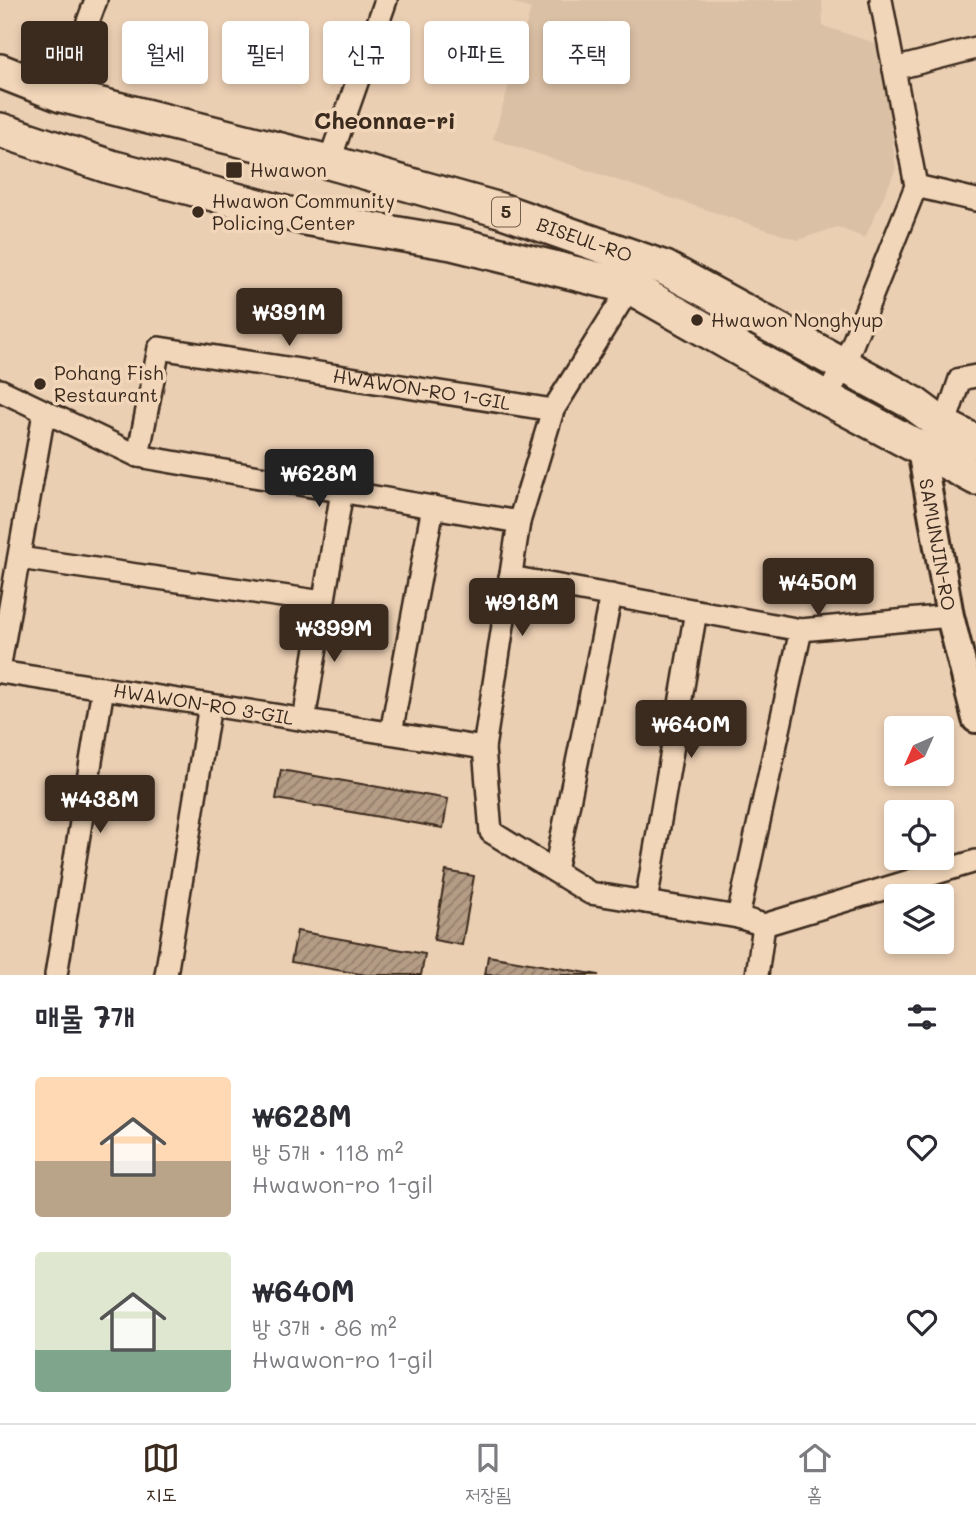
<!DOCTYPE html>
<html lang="ko">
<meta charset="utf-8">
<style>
:root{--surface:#fff;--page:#f2f2f3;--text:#2b2b33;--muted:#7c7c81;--line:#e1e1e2;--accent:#3b2a1e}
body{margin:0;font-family:Mali,"Poor Story",sans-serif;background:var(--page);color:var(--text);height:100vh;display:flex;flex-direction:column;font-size:26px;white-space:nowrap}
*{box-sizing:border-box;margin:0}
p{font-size:23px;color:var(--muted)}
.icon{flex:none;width:38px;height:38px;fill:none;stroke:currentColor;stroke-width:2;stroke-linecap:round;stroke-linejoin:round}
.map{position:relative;height:975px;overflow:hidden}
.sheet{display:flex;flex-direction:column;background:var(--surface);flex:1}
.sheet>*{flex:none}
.guide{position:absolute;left:21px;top:21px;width:934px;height:63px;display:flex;gap:14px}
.needle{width:46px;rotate:225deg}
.controls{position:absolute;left:884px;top:716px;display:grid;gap:14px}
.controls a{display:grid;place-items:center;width:70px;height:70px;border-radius:7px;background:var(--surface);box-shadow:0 4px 10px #0003;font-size:35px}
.price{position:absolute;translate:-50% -60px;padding:0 16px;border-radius:7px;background:var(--accent);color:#fff;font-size:23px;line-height:46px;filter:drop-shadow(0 2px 4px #0008)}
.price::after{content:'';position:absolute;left:50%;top:42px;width:21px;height:16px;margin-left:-10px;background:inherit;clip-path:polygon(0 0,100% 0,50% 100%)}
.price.active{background:#222;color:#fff}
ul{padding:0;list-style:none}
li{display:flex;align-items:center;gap:21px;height:175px;padding:0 35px}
li span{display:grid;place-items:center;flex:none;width:196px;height:140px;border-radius:7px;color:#555}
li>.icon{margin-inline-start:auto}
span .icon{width:84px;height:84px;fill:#fffc;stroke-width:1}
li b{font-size:30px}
h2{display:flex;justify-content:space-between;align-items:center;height:84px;padding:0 35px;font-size:30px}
.chip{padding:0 24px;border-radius:7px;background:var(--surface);box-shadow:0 4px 10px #0003;font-size:24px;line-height:63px}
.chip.active{background:var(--accent);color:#fff}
.menu{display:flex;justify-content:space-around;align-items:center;height:98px;border-top:2px solid var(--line);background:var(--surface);font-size:19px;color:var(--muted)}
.menu a{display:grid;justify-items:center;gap:4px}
.menu .active{color:var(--accent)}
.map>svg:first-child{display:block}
.built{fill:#dac0a5}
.building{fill:url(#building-hatch);stroke:#3b2a1e;stroke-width:2}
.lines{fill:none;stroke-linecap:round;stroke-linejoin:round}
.minor-casing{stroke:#3b2a1e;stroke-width:26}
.tertiary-casing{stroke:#3b2a1e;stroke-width:32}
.primary-casing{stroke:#3b2a1e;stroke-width:38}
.minor{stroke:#f2d6b9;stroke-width:21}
.tertiary{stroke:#f2d6b9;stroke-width:26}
.primary{stroke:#f2d6b9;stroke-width:33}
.poi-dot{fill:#3b2a1e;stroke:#f2d6b9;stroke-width:2.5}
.labels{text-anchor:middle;stroke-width:7;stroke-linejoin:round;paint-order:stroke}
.shield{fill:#f2d6b9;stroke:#725e4c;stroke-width:2}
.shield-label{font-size:18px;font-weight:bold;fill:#3b2a1e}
.poi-label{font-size:19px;fill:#3b2a1e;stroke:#f2d6b9;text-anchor:start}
.street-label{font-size:19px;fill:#3b2a1e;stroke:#f2d6b9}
.quarter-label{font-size:23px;font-weight:bold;fill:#3b2a1e;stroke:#f2d6b9}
</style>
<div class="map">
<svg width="976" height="975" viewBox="0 0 976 975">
<defs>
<pattern id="building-hatch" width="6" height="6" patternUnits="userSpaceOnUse" patternTransform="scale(1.75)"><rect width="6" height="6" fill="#b49c85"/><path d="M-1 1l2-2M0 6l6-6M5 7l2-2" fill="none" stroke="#947f6c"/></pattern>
</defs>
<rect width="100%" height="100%" fill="#ebcfb3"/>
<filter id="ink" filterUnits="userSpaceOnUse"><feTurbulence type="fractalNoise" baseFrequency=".0143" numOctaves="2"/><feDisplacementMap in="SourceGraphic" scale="14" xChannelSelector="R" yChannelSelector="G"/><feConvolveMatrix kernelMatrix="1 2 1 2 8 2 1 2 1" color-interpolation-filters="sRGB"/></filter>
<g filter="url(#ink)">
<!-- built -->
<path class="built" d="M505,0H822L823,26L881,45L896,169L865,238L837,227L798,240L493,139L531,9Z"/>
<!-- building -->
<path class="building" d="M281,770L448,799L443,828L276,799Z
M446,871L474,876L462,945L434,940Z
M297,931L425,954L421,975H366L291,962Z
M488,956L599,975H485Z"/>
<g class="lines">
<defs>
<g id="minor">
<path d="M894,69L976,48"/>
<path d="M61,95L96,0"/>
<path d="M329,162L386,0"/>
<path d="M916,186L976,200"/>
<path d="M0,390L138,456L519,522L553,410L630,287"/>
<path d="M826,398L844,365L916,186L881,0"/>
<path d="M944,426L960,379L976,376"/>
<path id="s1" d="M138,456L159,348L553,410"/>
<path d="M519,522L484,748L491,832L590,893L738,917L764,925L976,861"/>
<path d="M19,558L323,602"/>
<path d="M510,577L801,630L738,917"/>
<path d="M801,630L950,616"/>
<path d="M0,664L44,413"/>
<path id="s2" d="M0,672L484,748"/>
<path d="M304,720L342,491"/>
<path d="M391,733L433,507"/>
<path d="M555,871L611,595"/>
<path d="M646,902L696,611"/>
<path d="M56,975L103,688"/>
<path d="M166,975L210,705"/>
<path d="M757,975L764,925"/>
</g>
<g id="tertiary">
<path id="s3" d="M921,450L950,616L976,719"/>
</g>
<g id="primary">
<path id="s4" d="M0,71L61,95L329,162L500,210L665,268L913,403L944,426L976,442"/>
<path d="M0,130L111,167L304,218L452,243L630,287L826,398L976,478"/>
</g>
</defs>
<!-- minor casing -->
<use href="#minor" class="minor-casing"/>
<!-- tertiary casing -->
<use href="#tertiary" class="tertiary-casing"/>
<!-- primary casing -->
<use href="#primary" class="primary-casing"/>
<!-- minor -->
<use href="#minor" class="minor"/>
<!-- tertiary -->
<use href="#tertiary" class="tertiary"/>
<!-- primary -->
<use href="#primary" class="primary"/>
</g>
</g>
<!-- markers -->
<g class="poi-dot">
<rect x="225" y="161" width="18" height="18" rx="3.5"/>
<circle cx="198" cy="212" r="7"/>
<circle cx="697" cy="320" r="7"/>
<circle cx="40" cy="384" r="7"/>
</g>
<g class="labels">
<!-- shield labels -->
<rect class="shield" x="492" y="197.5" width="28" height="29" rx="5"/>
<g class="shield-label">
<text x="506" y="218">5</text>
</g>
<!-- poi labels -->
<g class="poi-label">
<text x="250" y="177">Hwawon</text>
<text x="212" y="208">Hwawon Community<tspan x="212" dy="22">Policing Center</tspan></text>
<text x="711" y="327">Hwawon Nonghyup</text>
<text x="54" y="380">Pohang Fish<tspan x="54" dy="22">Restaurant</tspan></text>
</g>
<!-- street labels -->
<g class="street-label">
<text dy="7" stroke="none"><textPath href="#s4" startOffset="609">BISEUL-RO</textPath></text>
<text dy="7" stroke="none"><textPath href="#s1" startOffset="376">HWAWON-RO 1-GIL</textPath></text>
<text dy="7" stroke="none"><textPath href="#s3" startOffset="96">SAMUNJIN-RO</textPath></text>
<text dy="7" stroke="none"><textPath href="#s2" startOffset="206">HWAWON-RO 3-GIL</textPath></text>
</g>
<!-- quarter labels -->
<g class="quarter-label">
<text x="385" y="129">Cheonnae-ri</text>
</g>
</g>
</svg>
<div class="controls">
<a><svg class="needle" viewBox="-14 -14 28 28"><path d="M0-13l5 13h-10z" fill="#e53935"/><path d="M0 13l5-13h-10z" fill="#7c7c81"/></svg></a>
<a><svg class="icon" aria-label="locate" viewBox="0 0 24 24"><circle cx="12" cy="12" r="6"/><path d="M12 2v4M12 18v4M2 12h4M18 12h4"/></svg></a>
<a><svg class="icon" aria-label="layers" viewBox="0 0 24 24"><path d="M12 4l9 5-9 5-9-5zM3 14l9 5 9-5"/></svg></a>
</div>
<b class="price" style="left:289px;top:348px">₩391M</b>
<b class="price active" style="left:319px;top:509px">₩628M</b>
<b class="price" style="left:818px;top:618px">₩450M</b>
<b class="price" style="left:522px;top:638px">₩918M</b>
<b class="price" style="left:334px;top:664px">₩399M</b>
<b class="price" style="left:691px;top:760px">₩640M</b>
<b class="price" style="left:100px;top:835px">₩438M</b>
<div class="guide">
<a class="chip active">매매</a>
<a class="chip">월세</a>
<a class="chip">필터</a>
<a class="chip">신규</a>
<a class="chip">아파트</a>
<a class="chip">주택</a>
</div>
</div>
<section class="sheet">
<h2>매물 7개<svg class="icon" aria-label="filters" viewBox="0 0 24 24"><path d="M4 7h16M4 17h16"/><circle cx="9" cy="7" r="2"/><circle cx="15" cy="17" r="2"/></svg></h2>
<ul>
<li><span style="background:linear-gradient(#ffd9b3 60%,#b9a48a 0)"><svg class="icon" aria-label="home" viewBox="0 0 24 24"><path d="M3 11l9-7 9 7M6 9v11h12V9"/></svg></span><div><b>₩628M</b><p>방 5개 · 118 m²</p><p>Hwawon-ro 1-gil</p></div><svg class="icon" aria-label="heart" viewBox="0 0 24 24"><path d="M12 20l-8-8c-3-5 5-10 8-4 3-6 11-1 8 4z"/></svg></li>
<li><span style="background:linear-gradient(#dfe7d0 70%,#7fa58c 0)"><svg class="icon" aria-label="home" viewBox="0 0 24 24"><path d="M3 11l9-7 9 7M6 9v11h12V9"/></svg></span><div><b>₩640M</b><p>방 3개 · 86 m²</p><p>Hwawon-ro 1-gil</p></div><svg class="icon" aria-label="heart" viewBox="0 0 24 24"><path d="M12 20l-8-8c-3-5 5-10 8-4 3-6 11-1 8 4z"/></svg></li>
</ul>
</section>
<nav class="menu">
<a class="active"><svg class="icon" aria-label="map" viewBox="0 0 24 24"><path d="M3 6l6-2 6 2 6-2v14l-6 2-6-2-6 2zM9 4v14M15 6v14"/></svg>지도</a>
<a><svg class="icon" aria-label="saved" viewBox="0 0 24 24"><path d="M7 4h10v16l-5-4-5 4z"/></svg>저장됨</a>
<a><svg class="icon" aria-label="home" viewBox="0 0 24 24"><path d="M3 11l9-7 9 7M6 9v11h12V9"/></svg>홈</a>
</nav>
